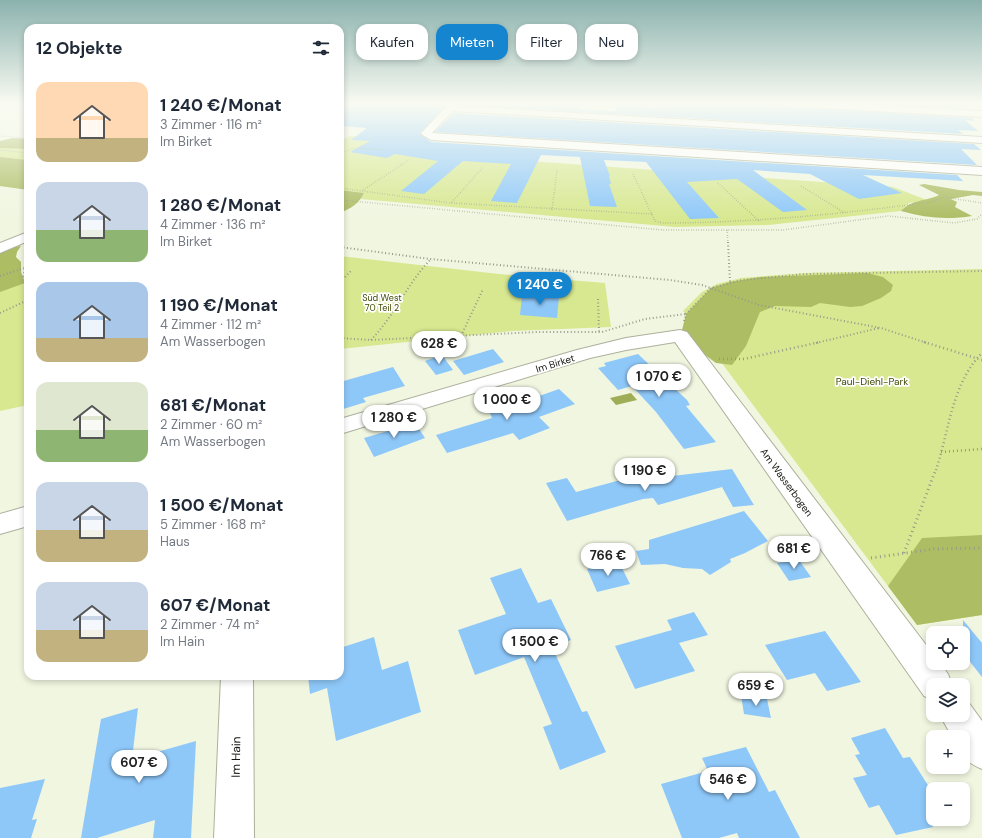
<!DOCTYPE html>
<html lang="de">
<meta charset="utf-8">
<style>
:root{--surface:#fff;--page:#f6f6f7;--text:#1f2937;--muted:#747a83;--accent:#1685cf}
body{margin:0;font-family:"DM Sans",sans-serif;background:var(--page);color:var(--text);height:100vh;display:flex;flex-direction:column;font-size:15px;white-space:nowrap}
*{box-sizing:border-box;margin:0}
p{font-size:13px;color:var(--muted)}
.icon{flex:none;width:22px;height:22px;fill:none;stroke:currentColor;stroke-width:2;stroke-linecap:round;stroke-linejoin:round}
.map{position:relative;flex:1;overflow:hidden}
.drawer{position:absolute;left:24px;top:24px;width:320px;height:656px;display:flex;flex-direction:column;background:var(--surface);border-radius:12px;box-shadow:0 2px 6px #0003}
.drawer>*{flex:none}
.hud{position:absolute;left:356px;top:24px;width:380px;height:36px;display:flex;gap:8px}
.fabs{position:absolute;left:926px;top:626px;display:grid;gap:8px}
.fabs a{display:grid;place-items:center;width:44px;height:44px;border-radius:8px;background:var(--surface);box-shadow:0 2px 6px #0003;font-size:20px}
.price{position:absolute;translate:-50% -34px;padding:0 9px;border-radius:14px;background:#fff;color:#222;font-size:13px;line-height:26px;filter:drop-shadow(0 1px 2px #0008)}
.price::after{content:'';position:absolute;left:50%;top:24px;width:12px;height:9px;margin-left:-6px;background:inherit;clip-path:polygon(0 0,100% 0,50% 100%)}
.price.on{background:var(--accent);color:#fff}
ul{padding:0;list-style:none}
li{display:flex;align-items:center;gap:12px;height:100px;padding:0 12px}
li span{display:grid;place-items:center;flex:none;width:112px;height:80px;border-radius:12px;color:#555}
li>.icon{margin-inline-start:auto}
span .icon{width:48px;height:48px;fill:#fffc;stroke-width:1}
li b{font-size:17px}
h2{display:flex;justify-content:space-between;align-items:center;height:48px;padding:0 12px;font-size:17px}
.tag{padding:0 14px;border-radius:12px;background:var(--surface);box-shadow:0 2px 6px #0003;font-size:14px;line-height:36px}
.tag.on{background:var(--accent);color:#fff}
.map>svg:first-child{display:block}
.green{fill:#d7e890}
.forest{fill:#adbd64}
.water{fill:#9fae56}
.building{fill:#8ec8f9}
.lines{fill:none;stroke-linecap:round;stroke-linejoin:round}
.service-casing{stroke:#acb09c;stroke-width:2}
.minor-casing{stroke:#acb09c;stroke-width:2}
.tertiary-casing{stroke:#acb09c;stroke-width:2}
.path-far4{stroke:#969a8a;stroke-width:1;stroke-dasharray:0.5 1.5;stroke-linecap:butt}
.path-far3{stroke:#969a8a;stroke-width:1.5;stroke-dasharray:0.5 2;stroke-linecap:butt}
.path-far2{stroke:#969a8a;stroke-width:2;stroke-dasharray:1 2.5;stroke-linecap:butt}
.path-far1{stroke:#969a8a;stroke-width:2.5;stroke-dasharray:1 3;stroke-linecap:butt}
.path{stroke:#969a8a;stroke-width:3;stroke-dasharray:1 3.5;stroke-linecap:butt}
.service{fill:#fff;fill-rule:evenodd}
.minor{fill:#fff;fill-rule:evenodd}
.tertiary{fill:#fff;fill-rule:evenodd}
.labels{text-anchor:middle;stroke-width:3.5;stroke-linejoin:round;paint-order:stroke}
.far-park-label{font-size:9px;fill:#3e4700;stroke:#fff}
.street-label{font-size:10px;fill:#15170f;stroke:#fff}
.park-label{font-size:10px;fill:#3e4700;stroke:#fff}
.near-street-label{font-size:12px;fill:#15170f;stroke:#fff}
</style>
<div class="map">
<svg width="982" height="838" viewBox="0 0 982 838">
<rect width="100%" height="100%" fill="#f1f6e1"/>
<!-- green -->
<path class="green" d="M350,136L412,140L402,152L893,187L927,200L909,203L901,211L768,225L675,227L361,199L364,193L340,190V141Z
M2,147L28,149V160L0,157V148Z
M340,256L499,274L605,283L611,327L512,331L340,349Z
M982,269V615L917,625L683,311L702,292L717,284L741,278L805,273Z
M28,275V405L0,411V288Z"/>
<!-- forest -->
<path class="forest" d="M13,138L28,139V149L0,148V141Z
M0,157L28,160V190L0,186Z
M924,184L959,190L982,192V196L973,195L951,199L957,202L955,207L972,216C947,220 925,218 901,211C912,199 924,202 939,195L919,185Z
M340,190L364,193C359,204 351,208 340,213Z
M21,246L17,252L16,257L21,262V272L25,283L0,292V253L13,247Z
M867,273L883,277L893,285L891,291L881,298L862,306L850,307L820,303L811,307L775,306L760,312L746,346L732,365L716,363L701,352L682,330L686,314L711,288L730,282L760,277Z
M982,535V615L917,625L888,586L922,538Z"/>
<!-- water -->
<path class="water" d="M631,393L637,400L616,405L610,398Z"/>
<!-- building -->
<path class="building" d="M340,103H448L420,133L431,142L957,175L963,181L863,175L902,193L859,199L810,174L753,170L807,210L783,212L737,179L687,182L719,218L690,219L646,162L604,160L610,176H609L611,184H609L617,207L590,206L580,157L541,155L517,203L491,201L511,164L463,161L424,194L401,191L438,161L395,154L387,158L350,152L370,141L351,140L367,128L340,126Z
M460,103H581L578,109L616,111L618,104L660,107V103H736L972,118L975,121L965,120L978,131L958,130L963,134L460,105Z
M865,103L955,104L960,108Z
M454,113L974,144L981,150L961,149L977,165L435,132Z
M522,295L559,297L557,318L520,315Z
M493,349L504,362L464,375L453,361Z
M638,354L687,400L690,405L686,406L716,442L684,449L656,412L632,386L618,390L598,368L606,366L604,363Z
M442,355L453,370L436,375L425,361Z
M393,367L405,386L363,398L366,402L340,410V382Z
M559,389L575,404L539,417L550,428L519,440L513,433L447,453L436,435L492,418L485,401L501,395L511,406Z
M415,423L425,438L374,457L364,438Z
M732,469L754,505L733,507L722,487L658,505L653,498L643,499L567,521L546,483L567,478L576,492L628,478L632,484L655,478Z
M744,511L768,541L745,553L730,559L731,562L710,575L702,569L683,568L665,564L641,565L636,551L649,549V540Z
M799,560L811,577L789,581L777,563Z
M619,562L630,584L597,592L587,569Z
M521,568L538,603L551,599L571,640L552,647L582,712L587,711L606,752L560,770L543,727L552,724L524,657L475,675L458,630L506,614L490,578Z
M694,612L708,635L679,643L695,671L635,689L615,646L672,630L667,620Z
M963,620L982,643V677L963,653Z
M825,631L861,682L827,691L815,673L787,680L765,645Z
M374,637L382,670L408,661L421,712L336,741L327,688L310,694L308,676H340V648Z
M741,695L767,699L771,718L744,714Z
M138,708L132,759L196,741L191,838H153L155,820L97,838H81L101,719Z
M885,728L903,758L910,757L933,793V827L896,835L879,805L869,808L853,778L867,775L855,755L860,754L851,738Z
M746,747L769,792L775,790L800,838H739L737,833L719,838H682L661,784L708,771L702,758Z
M45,779L32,820L37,819L31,838H0V788Z"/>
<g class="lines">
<defs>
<path id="service" d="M18,103H25L13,107L11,106Z"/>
<path id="minor" d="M450,103H459L458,106L982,137V143L453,111L432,133L982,167V175L431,140L421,134L422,132Z
M782,103H836L982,111V117L786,106Z
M680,330L687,332L933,654V663H940L948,674L952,685H933V700L924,696L675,342L626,350L590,358L340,434V419L577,350L626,338Z
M28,506V526L0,534V514Z
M221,676H253L254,838H214Z
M963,700L969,703L982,721V769C963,761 963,756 963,737H952L940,715H963Z"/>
<path id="tertiary" d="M28,232V241L0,253V243Z"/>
</defs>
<!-- service casing -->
<use href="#service" class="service-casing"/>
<!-- minor casing -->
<use href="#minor" class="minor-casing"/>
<!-- tertiary casing -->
<use href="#tertiary" class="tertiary-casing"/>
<!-- path-far4 -->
<path class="path-far4" d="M0,136L28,138
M0,150L28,153
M340,154L353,148L385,150
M401,165L410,159"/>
<!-- path-far3 -->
<path class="path-far3" d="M633,174L655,221L662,223C752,223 841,214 931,202L943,197L982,203
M718,183L759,221
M801,186L845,213
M340,188L451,203L652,214
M363,190L403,164
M340,200L663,230H783L888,216L954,223L977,219L982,214
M452,202L483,167
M552,210L557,170
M727,230L728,243"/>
<!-- path-far2 -->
<path class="path-far2" d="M728,242L730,282
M340,247L430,259L670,280L702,285L759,305L881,328L927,343
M25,269L23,277L28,279
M0,276L28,267
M340,282L351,271
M598,299L599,332
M0,313L28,300
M684,321L686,314L711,288L742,280L806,274L982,271
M461,336L483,289
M340,338L371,340L537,332H602L645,319L686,314
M371,340C395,315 407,284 430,260
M816,343L879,328"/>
<!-- path-far1 -->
<path class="path-far1" d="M924,342L982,360
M719,359H744L820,342
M25,380L28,377
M941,452L982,449
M936,470C949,431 952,383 982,353"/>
<!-- path -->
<path class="path" d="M904,553L936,469
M871,558L934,549L982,548"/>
<!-- service -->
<use href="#service" class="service"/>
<!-- minor -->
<use href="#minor" class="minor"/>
<!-- tertiary -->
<use href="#tertiary" class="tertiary"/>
</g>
<!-- sky -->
<linearGradient id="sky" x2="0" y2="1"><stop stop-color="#8bb2ae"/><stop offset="0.47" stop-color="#f9fbf2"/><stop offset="1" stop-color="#f9fbf2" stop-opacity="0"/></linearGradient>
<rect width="982" height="220" fill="url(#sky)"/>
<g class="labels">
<!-- far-park labels -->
<g class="far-park-label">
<text x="382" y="301">Süd West<tspan x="382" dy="10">70 Teil 2</tspan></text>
</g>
<!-- street labels -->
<g class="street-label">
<text transform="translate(555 363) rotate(-17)" y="4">Im Birket</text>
<text transform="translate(787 482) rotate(54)" y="4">Am Wasserbogen</text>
</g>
<!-- park labels -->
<g class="park-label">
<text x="872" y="385">Paul-Diehl-Park</text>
</g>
<!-- near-street labels -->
<g class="near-street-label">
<text transform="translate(236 757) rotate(-89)" y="4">Im Hain</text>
</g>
</g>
</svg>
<div class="fabs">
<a><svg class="icon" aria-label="locate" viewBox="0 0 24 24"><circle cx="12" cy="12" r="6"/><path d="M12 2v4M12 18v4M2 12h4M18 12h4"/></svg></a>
<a><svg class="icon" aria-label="layers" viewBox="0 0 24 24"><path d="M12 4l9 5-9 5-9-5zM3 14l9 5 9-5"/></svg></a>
<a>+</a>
<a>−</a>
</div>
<b class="price on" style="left:540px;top:306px">1 240 €</b>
<b class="price" style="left:439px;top:365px">628 €</b>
<b class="price" style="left:659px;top:398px">1 070 €</b>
<b class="price" style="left:507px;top:421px">1 000 €</b>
<b class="price" style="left:394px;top:439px">1 280 €</b>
<b class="price" style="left:645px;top:492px">1 190 €</b>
<b class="price" style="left:794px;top:570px">681 €</b>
<b class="price" style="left:608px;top:577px">766 €</b>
<b class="price" style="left:535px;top:663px">1 500 €</b>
<b class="price" style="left:756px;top:707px">659 €</b>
<b class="price" style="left:139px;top:784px">607 €</b>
<b class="price" style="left:728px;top:801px">546 €</b>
<div class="hud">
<a class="tag">Kaufen</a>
<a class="tag on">Mieten</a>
<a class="tag">Filter</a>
<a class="tag">Neu</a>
</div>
<section class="drawer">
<h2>12 Objekte<svg class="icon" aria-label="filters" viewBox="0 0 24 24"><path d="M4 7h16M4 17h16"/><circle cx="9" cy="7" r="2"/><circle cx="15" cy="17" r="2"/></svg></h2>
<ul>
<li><span style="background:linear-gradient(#ffd9b3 70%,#c2b280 0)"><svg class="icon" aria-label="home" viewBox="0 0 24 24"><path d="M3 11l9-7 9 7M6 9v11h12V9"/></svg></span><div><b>1 240 €/Monat</b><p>3 Zimmer · 116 m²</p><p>Im Birket</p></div></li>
<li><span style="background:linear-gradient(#c9d6e8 60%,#8fb573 0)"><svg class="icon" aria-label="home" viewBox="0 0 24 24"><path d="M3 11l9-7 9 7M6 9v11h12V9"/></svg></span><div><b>1 280 €/Monat</b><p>4 Zimmer · 136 m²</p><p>Im Birket</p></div></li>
<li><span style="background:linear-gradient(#a9c7e8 70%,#c2b280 0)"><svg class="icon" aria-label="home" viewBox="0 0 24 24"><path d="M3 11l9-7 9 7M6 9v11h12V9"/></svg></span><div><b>1 190 €/Monat</b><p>4 Zimmer · 112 m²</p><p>Am Wasserbogen</p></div></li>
<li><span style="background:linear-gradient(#dfe7d0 60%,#8fb573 0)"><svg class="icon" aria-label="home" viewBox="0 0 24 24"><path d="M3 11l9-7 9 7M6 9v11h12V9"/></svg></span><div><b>681 €/Monat</b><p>2 Zimmer · 60 m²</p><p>Am Wasserbogen</p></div></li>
<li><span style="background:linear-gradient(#c9d6e8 60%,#c2b280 0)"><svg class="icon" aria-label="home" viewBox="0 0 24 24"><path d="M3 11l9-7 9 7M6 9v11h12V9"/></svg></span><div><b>1 500 €/Monat</b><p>5 Zimmer · 168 m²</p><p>Haus</p></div></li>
<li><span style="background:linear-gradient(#c9d6e8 60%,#c2b280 0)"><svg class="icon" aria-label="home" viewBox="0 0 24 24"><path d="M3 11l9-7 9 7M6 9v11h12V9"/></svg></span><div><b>607 €/Monat</b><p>2 Zimmer · 74 m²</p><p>Im Hain</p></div></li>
</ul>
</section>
</div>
